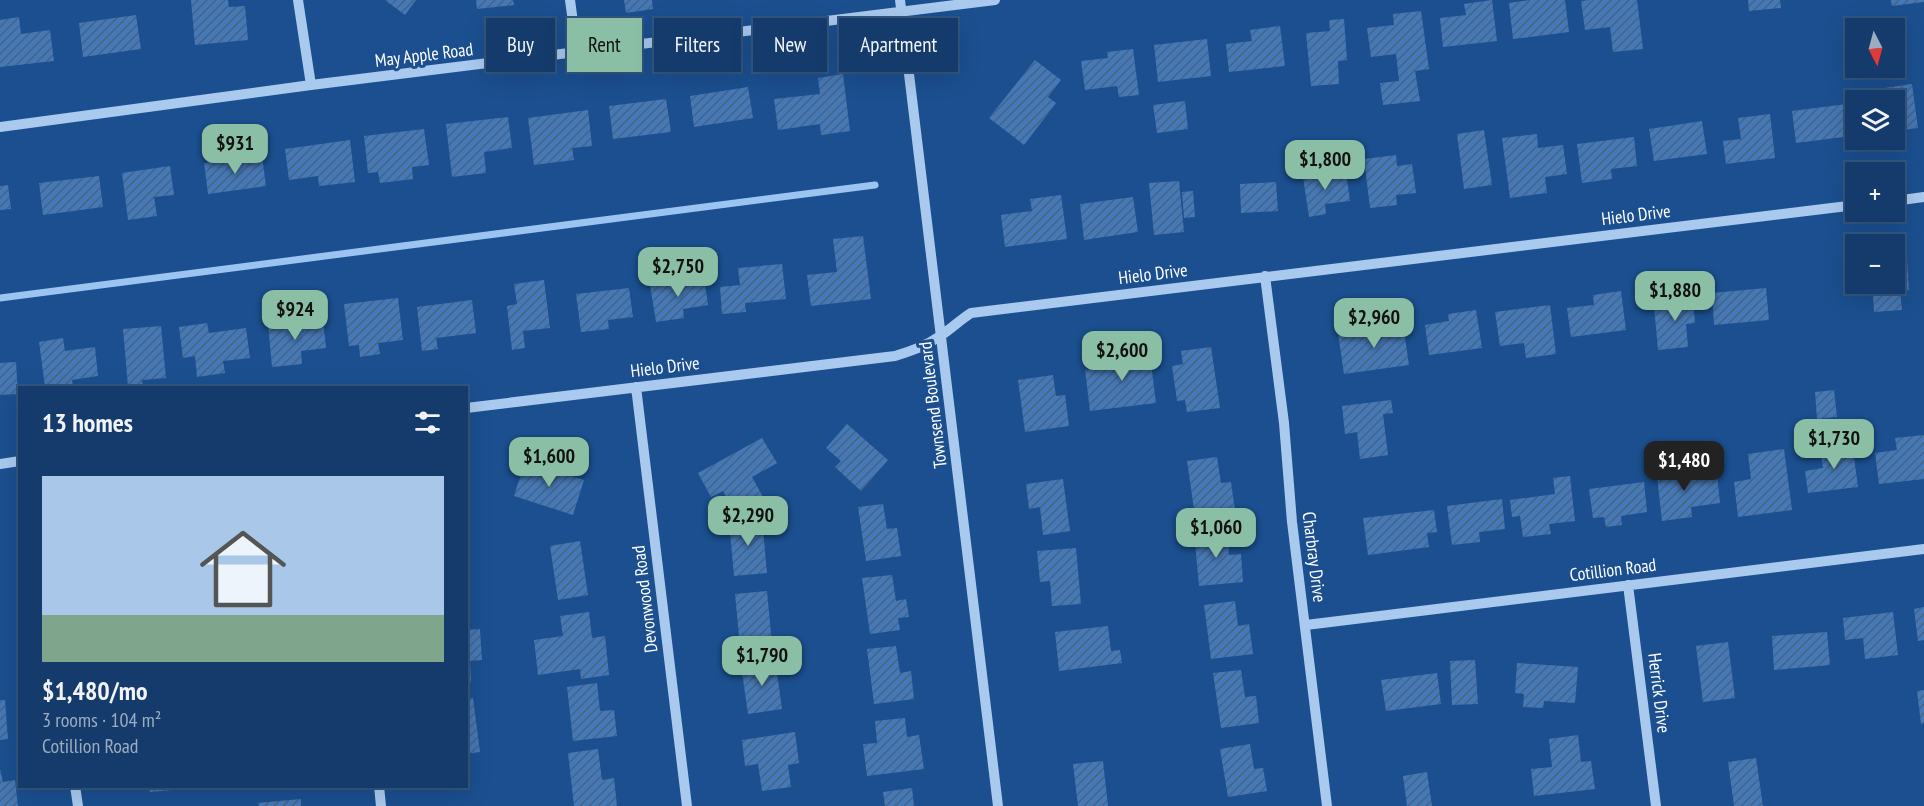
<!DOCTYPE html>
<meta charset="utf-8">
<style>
:root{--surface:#143b6b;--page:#1d4271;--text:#f1f3f6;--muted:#9dadc1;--line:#33557e;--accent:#8abfa5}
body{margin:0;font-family:"PT Sans Narrow",sans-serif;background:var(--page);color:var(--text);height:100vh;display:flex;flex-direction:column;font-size:22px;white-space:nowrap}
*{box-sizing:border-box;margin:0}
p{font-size:20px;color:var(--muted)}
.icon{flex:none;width:33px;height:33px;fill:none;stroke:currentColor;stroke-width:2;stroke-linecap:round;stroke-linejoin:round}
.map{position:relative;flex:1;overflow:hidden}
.side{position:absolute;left:18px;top:386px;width:450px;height:402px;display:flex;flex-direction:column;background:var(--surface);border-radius:0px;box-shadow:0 6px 24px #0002,0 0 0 2px var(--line)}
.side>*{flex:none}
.hud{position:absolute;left:486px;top:18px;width:570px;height:54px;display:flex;gap:12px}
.needle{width:39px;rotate:174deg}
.controls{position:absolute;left:1845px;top:18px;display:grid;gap:12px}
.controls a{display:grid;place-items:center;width:60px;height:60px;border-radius:0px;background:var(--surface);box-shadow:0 6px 24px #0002,0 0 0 2px var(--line);font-size:30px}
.price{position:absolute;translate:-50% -51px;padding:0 14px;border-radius:12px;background:var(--accent);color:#111;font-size:20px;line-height:39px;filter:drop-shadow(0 2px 3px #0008)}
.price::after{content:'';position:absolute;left:50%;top:36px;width:18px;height:14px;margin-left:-9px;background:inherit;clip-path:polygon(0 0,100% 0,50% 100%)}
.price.selected{background:#222;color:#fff}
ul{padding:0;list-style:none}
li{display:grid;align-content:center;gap:12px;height:318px;padding:0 24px}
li+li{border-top:2px solid var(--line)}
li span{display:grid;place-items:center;height:186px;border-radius:0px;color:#555}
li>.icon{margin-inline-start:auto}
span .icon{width:108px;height:108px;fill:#fffc;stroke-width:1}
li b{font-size:26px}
h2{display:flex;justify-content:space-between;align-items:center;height:72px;padding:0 24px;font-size:26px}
.pill{padding:0 21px;border-radius:0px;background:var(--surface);box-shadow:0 6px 24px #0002,0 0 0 2px var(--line);font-size:21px;line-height:54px}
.pill.selected{background:var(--accent);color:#111}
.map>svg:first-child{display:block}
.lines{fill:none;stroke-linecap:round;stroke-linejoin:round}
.stream{stroke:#9cc4f0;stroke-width:7}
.building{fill:url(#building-hatch)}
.minor{stroke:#a9c9ee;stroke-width:10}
.labels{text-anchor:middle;stroke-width:6;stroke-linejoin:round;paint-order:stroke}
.street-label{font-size:18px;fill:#fff;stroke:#1b4f8f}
</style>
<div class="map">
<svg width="1924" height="806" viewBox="0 0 1924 806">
<defs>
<pattern id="building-hatch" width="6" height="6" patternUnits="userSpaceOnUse" patternTransform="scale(1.5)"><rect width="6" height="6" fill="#4478b7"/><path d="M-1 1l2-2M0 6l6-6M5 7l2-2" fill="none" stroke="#486282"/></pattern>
</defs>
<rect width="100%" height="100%" fill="#1b4f8f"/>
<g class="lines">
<!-- stream -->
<path class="stream" d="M0,298L875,185"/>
</g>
<!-- building -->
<path class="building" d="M191,0H228L229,7L245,6L248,40L195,45Z
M385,0H416L405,15Z
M476,0H513L514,5L477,9Z
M624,0H652L653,9L626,13Z
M1492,0L1497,41L1443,47L1440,18L1466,15L1464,4Z
M1530,0H1565L1569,32L1513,39L1509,3Z
M1590,0H1637L1643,49L1613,52L1610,27L1585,30L1581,1Z
M1748,0H1780L1781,8L1749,11Z
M1891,0H1924V2L1892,6Z
M1421,11L1429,69L1415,71L1420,101L1383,105L1380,83L1399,81L1396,54L1371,57L1367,28L1394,25L1393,14Z
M136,15L141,49L83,57L79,23Z
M19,17L21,34L50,30L54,61L0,67V20Z
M1344,19L1347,60L1338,61L1339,84L1311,86L1306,33L1330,31L1329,20Z
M1280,26L1285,66L1229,72L1226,44L1252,41L1250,30Z
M1207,39L1211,76L1158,82L1154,45Z
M1133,49L1139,95L1119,97L1117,86L1085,90L1081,61L1108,58L1107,52Z
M1035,60L1061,80L1048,97L1056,103L1024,145L989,118Z
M843,74L850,131L821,135L820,124L778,130L774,99L820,94L818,78Z
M1912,84L1918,128L1894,131V100H1880L1878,89Z
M748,87L753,118L694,127L690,96Z
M666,99L671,132L613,139L609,106Z
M1185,101L1188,129L1157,133L1153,105Z
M1847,104L1851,136L1796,143L1792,111Z
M588,110L592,146L572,148L574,160L534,165L528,118Z
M1770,114L1775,158L1726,164L1723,141L1741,139L1738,118Z
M508,117L512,148L484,152L486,173L452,177L446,124Z
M1702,121L1707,154L1654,161L1649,129Z
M424,129L429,165L412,167L413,179L380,183L378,172L368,173L364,136Z
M1484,130L1492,185L1464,189L1457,134Z
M1537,134L1538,148L1563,145L1567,174L1545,177L1547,193L1510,198L1502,138Z
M1634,137L1637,166L1611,169L1612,179L1582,183L1577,144Z
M350,140L355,182L319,186L318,176L289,180L285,149Z
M1396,155L1397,166L1412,164L1416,193L1396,195L1397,205L1370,208L1364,159Z
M262,156L266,186L208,194L204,163Z
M170,166L174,195L154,197L157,216L128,220L122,173Z
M1346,171L1350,201L1325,204L1326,214L1309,217L1303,177Z
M99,176L103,207L43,215L39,183Z
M1179,181L1184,232L1154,235L1149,183Z
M1276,182L1278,211L1241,213L1240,184Z
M8,185L11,209L0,210V186Z
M1193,191L1195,217L1184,218L1182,192Z
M1061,195L1067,239L1005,247L1001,215L1032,211L1030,199Z
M1133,197L1138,232L1084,240L1080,204Z
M863,236L871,299L811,306L807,275L837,272L833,239Z
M1907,260L1909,290H1900L1902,310L1874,312L1873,295L1859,296L1858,284H1894V261Z
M782,264L786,299L745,303L746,312L722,314L720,287L740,285L738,268Z
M704,277L708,305L683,309L684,318L656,322L650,285Z
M544,280L550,328L523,331L525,348L512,350L507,306L517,304L514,284Z
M629,288L633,317L608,320L609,329L581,332L576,294Z
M1692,288L1695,323L1686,324L1688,347L1658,350L1654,306L1683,304L1682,289Z
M1766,288L1769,320L1714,325L1712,293Z
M1621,291L1626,330L1571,337L1567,308L1594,305L1593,295Z
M398,298L403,340L378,343L380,354L360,357L359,345L349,346L344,304Z
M472,300L476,333L436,338L438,349L422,351L417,307Z
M1550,305L1556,354L1526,358L1524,343L1500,346L1495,312Z
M1476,310L1482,348L1429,355L1425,325L1449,321L1448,314Z
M323,319L326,348L301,351L302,364L272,367L268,324Z
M207,323L209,333L246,328L250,358L223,361L225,373L197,377L195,356L183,358L179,327Z
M1403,324L1409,365L1344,374L1338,333Z
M161,326L166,378L142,380L143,387H128L123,329Z
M63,338L65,351L95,347L98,376L72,380L73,387H45L39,342Z
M1211,347L1220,408L1187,412L1185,400L1177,401L1172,366L1183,364L1181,351Z
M1149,348L1156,403L1090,411L1085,370L1114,367L1112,353Z
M16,362L18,394L0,395V363Z
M1053,375L1056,396L1065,395L1069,426L1025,432L1018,380Z
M1834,390L1837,417L1817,419L1815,392Z
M1391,400L1393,413L1383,414L1388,455L1360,459L1357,432L1345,434L1342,406Z
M847,424L888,460L861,491L835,467L841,461L826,448Z
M1924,435V479L1879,484L1875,453L1897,450L1895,438Z
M762,438L777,463L752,477L763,497L735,513L723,491L711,497L698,473Z
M1852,442L1858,487L1808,493L1805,471L1823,468L1820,447Z
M1784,449L1792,510L1738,517L1734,482L1751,479L1748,454Z
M1217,457L1221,483L1231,482L1235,510L1195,516L1187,461Z
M525,461L584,480L573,515L514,496Z
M1682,463L1684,478L1717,474L1720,503L1691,507L1692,517L1662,521L1656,467Z
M1570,476L1575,521L1549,524L1551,534L1523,537L1520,516L1512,517L1510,500L1555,494L1553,478Z
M1063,479L1070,531L1043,535L1040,507L1029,509L1026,484Z
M1644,482L1647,512L1621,516L1622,525L1606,527L1604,517L1593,518L1589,489Z
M1502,499L1505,529L1479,532L1480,542L1452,545L1447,506Z
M883,504L887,529L897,528L901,556L866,561L858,507Z
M1434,510L1437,532L1427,533L1429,547L1368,555L1363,518Z
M762,518L767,573L734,576L729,521Z
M1227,529L1229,555L1241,554L1243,582L1199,586L1194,532Z
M580,541L588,595L558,600L550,546Z
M1076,548L1081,604L1052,606L1050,581L1040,582L1037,551Z
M892,575L896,601L906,599L909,617L898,618L900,630L870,634L862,578Z
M767,591L772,644L740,647L735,594Z
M1235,601L1238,626L1249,624L1253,654L1211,659L1204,605Z
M1924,607V640L1918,641L1914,609Z
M589,612L592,638L605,636L609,675L581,679L580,669L538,675L534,640L563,636L560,616Z
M1893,612L1898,655L1865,659L1863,638L1845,640L1843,618Z
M1108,626L1111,651L1120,650L1122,663L1059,671L1055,632Z
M480,629L482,660L470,661L471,682L466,683V630Z
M1827,632L1830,665L1774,670L1772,636Z
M1728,642L1735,698L1703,702L1696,646Z
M896,646L900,673L911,671L914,699L874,704L867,649Z
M775,659L782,709L748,714L741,665Z
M1475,660L1478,704L1452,705L1450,661Z
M1517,663L1578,667L1575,703L1544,701L1543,708L1523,707L1524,694L1515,693Z
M1241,670L1245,697L1256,696L1259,723L1221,728L1213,673Z
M1437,673L1441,704L1386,711L1381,680Z
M597,683L600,711L614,710L617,736L573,741L567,687Z
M1924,690V723L1921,724L1917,691Z
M473,698L480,752L466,754V699Z
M0,700H5L8,739L0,740Z
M905,718L907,737L919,735L924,769L867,776L863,744L877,743L875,721Z
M795,732L799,763L788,765L791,787L762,791L758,764L745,766L742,740Z
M1578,735L1581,762L1591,761L1595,789L1534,796L1531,769L1552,767L1549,739Z
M1250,744L1254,769L1263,768L1267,791L1228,797L1220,749Z
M598,749L602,780L614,778L617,806H574L568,753Z
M1756,758L1763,806H1734L1728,762Z
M1103,761L1108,806H1078L1073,764Z
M0,769L3,782L15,780L18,806H0Z
M1427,772L1432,806H1407L1403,776Z
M149,786H193V788L150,792Z
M912,788L914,806H885L883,792Z
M301,799V806H259L258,803Z"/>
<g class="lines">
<!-- minor -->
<path class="minor" d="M298,0L311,85
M570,0L577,52
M900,0L998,806
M0,127L311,85L995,0
M1894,201L1924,197
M1265,276L1284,423L1292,522L1327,806
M636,387L687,806
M466,408L895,356C911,351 926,346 940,336C951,329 960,320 971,313L1856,205
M0,464L20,461
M1628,585L1656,806
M1306,625L1924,549
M75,786L78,806
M379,786L381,806"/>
</g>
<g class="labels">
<!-- street labels -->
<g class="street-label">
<text transform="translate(424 55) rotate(-7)" y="6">May Apple Road</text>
<text transform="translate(1636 215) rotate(-7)" y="6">Hielo Drive</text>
<text transform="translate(1153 274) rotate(-7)" y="6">Hielo Drive</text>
<text transform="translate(665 367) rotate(-7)" y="6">Hielo Drive</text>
<text transform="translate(933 405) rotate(-97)" y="6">Townsend Boulevard</text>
<text transform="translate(1314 557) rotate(83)" y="6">Charbray Drive</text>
<text transform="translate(1613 570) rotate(-7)" y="6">Cotillion Road</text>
<text transform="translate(645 599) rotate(-97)" y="6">Devonwood Road</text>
<text transform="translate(1659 693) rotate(83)" y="6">Herrick Drive</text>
</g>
</g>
</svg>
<div class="controls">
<a><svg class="needle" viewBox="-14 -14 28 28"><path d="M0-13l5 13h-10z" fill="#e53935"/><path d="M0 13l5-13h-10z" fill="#9dadc1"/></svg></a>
<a><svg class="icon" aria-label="layers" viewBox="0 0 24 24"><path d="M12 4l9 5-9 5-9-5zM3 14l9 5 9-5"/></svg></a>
<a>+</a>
<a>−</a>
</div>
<b class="price" style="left:235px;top:175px">$931</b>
<b class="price" style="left:1325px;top:191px">$1,800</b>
<b class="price" style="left:678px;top:298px">$2,750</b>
<b class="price" style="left:1675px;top:322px">$1,880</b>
<b class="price" style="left:295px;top:341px">$924</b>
<b class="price" style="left:1374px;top:349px">$2,960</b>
<b class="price" style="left:1122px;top:382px">$2,600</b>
<b class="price" style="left:1834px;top:470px">$1,730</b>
<b class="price" style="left:549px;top:488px">$1,600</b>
<b class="price selected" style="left:1684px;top:492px">$1,480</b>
<b class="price" style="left:748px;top:547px">$2,290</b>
<b class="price" style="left:1216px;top:559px">$1,060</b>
<b class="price" style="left:762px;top:687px">$1,790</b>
<div class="hud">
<a class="pill">Buy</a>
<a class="pill selected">Rent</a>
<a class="pill">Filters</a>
<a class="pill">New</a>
<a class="pill">Apartment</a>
</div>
<section class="side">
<h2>13 homes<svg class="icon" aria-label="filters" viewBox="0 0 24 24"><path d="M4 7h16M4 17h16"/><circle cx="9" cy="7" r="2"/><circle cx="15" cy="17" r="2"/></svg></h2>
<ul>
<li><span style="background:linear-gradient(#a9c7e8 75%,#7fa58c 0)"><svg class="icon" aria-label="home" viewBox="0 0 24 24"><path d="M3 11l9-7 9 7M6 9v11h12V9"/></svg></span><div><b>$1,480/mo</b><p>3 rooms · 104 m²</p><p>Cotillion Road</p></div></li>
</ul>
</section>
</div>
